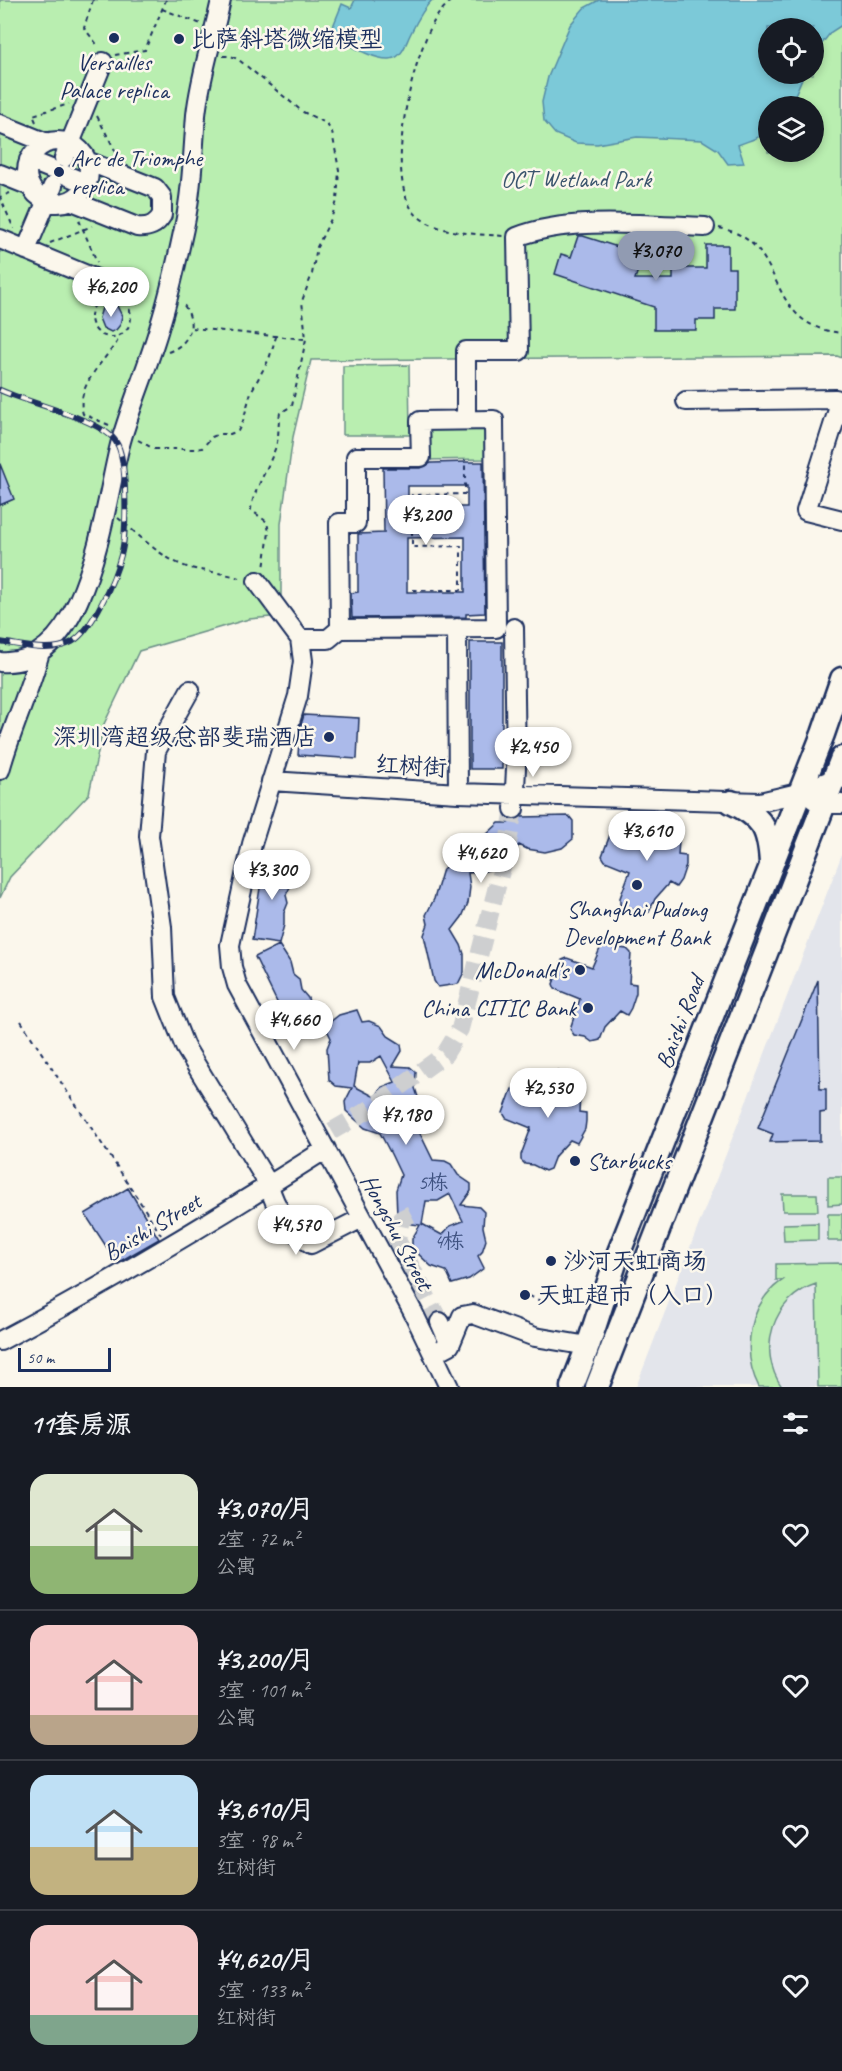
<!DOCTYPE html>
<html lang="zh">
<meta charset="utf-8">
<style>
:root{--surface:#171b24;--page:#20242c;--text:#f1f3f6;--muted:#9ea1a6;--line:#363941;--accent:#919bb2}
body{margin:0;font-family:Caveat,"LXGW WenKai TC",sans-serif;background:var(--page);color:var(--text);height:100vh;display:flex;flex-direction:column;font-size:22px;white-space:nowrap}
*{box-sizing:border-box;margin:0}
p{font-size:20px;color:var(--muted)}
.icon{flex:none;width:33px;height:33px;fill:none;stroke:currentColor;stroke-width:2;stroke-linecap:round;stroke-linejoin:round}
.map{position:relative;height:1387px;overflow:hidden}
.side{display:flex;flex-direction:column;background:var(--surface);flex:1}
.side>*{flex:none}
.tools{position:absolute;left:758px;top:18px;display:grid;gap:12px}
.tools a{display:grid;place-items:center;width:66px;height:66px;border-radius:50%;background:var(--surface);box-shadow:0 3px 9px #0003;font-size:30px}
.scale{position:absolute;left:18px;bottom:15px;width:93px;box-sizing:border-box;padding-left:6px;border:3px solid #1b2f5e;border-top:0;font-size:16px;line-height:21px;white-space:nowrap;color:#1b2f5e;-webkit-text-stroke:4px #fbf7ec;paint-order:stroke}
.price{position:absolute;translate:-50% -51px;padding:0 14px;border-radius:21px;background:#fff;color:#222;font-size:20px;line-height:39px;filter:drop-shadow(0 2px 3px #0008)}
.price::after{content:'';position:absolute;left:50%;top:36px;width:18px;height:14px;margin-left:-9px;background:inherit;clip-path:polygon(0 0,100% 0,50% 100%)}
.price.on{background:var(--accent);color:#111}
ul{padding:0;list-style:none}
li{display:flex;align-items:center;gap:18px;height:150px;padding:0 30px}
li+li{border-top:2px solid var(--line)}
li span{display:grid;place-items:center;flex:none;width:168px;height:120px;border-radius:18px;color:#555}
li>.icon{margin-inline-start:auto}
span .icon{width:72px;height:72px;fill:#fffc;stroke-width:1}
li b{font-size:26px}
h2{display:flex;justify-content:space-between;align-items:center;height:72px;padding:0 30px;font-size:26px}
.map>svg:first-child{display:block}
.built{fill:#e3e5eb}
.green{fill:#b9eeb0;stroke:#6a8e87;stroke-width:1.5;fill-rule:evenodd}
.water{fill:#7bc9d8;stroke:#558ba7;stroke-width:1.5}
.building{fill:#abbaea;stroke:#1b2f5e;stroke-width:1.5;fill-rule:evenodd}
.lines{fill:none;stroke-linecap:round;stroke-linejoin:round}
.minor-tunnel{stroke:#cecfd0;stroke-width:18;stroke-dasharray:18 9;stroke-linecap:butt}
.minor-casing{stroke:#1b2f5e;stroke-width:22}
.major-casing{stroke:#1b2f5e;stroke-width:27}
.path{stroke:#1b2f5e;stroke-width:2;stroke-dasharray:4.5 4.5;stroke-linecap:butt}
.minor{stroke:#fbf7ec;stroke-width:18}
.major{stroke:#fbf7ec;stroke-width:22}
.rail-casing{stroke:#1b2f5e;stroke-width:6}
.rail{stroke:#fbf7ec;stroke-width:4;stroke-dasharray:11;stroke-linecap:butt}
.poi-dot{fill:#1b2f5e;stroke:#fbf7ec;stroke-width:2}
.labels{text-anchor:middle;stroke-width:5;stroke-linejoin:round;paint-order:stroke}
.number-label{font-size:21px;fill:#3f5281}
.poi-label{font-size:24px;fill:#1b2f5e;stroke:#fbf7ec;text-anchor:start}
.park-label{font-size:24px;fill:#3b556e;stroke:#fbf7ec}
.street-label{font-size:24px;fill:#1b2f5e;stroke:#fbf7ec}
</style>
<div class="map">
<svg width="842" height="1387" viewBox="0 0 842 1387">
<rect width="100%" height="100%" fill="#fbf7ec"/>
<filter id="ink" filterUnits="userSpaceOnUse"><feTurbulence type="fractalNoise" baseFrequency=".0167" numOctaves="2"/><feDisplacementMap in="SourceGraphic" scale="12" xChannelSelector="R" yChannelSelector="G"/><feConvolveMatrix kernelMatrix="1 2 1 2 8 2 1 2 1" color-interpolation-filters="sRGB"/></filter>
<g filter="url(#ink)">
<!-- built -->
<path class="built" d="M842,854V1387H636Z"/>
<!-- green -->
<path class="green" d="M0,0H842V358L837,356L311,360L293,437L281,524V616L249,619L139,651L104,724L89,794L10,877L0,898ZM768,28H813V74H768ZM768,106H813V152H768Z
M409,365L410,435H343V366Z
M485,427L486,459L427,460V428Z
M828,1177H842V1204L828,1205Z
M782,1194H817L818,1211H783Z
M828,1214H842V1241H828Z
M818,1223V1240L784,1241L783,1224Z
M842,1263V1387H818L816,1284C773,1298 756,1350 782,1387H759C741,1352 748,1303 783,1280H776V1264Z"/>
<!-- water -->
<path class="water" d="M355,0H432C422,10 416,23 410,35C406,43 403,55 394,58C378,64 345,42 330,34L342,4L351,8Z
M599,0H842V25L831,32L813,55V28H768V74H803V76L792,102L787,106H768C768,138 766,134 738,145L744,163L728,164L718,150L702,140L637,137L597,144L576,143L555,134L544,121L542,102L548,77L570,25L584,8Z"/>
<!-- building -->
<path class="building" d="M578,236H583L643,255L635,279H673V268H706V245H728V268H735V309H715V320H696V330H654V307L555,274L561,254L571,257Z
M108,304L117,306L122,316L120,325L116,330L111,332L103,328L99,318L102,308Z
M467,462H483L485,613L466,614V617L352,618L351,593L358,592V534L384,533L383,468H421L431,463ZM408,486H467V507H408ZM465,537V592H407V538Z
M0,464L14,499L0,505Z
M470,642H502V769H470Z
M304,715L359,718L357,759L298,755L300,728Z
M659,814L668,820L677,821L680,825L678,855L686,856V865L681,880L676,887L669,883L655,899L649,912L642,914L635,909L624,907L620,904V898L630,871L605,861L602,856L610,835L614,831L642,840L651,816Z
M569,816L573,821V839L562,848L545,852L527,849L519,845L509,858L497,867L482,872L468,873L470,887L468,903L462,917L452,930L461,945L464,954V972L458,984L438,987L434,981L424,935L428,924L426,915L434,899L443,869L452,861L458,850L486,835L499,823H508L521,817Z
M267,855L274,862L289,861L293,867L289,873L291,885L286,895L288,903L284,913V925L279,944L252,940L264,862Z
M609,942L619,948L627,949L631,953L629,983L636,984V993L631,1008L627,1015L620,1011L605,1027L600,1040L592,1042L585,1037L574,1035L570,1029L580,999L555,989L553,984L562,960L567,958L592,967L602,944Z
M279,945L290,962L293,974L299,979L301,990L308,998L311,1010L316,1015L317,1020L306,1025H299L295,1034L290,1029L255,957Z
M818,980L820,1089H826V1112L820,1113V1141L770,1142L773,1134L758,1128Z
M357,1010L362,1022L369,1021L381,1026L388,1036L401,1044L402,1051L393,1066L410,1067L416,1072L415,1088L419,1100L418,1106L412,1117L433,1160L445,1161L451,1164L458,1175L471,1184V1191L461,1205L479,1207L484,1212L483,1227L486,1240L482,1252L478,1256L484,1268L469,1279L452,1284L446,1271L431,1266L412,1248V1239L420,1225L404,1223L397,1216L396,1190L401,1175L391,1154L380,1133L365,1128L346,1111L345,1102L352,1088L336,1086L329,1080L327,1048L331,1038L325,1026L339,1015ZM381,1056L395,1082L382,1087L375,1097L354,1086L358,1063H370ZM450,1194L463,1221L450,1226L442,1235L422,1224L426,1201H438Z
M557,1071L569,1077L578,1078L581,1082L579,1112L586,1113V1121L585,1129L577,1143L570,1140L555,1156L550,1169L545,1171L533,1165L525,1164L521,1160V1155L531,1128L506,1118L503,1113L512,1089L517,1087L543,1096L551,1075Z
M128,1188L159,1239L117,1263L85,1214Z"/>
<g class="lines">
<!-- minor-tunnel -->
<path class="minor-tunnel" d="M332,1131L370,1109L445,1054L460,1029L507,848L514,809
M411,1214L401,1219L397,1240L440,1322"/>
<defs>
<path id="minor" d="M0,124L47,143
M27 172a31 31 0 1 1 62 0a31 31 0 1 1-62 0Z
M64,158L103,62
M29,160L51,169
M0,174L30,186
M66,175L87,184
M72,201L137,227C149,228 156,225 162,215V197L155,188L87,161
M0,239L106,283
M26,250L53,186
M686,401L836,399L838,410L806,511L842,520
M466,420V351H519L517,237C568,216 649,225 705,227
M494,420L496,628L340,629L339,523H356V457H421L420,421Z
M257,581L300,639L303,661L298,696L252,844L230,945L232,967L237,985L413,1312L449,1387
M457,628L458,793
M514,628L516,768L514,809
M300,639H328L340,629
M0,662C90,669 104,502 121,441C132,402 149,364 160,325C170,293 177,261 184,228C192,191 193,153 196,115C200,77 213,38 221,0
M190,690L156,751L149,836L162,927L165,997L185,1047L269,1185C275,1209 290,1229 311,1244L362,1218
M0,770C11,730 29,693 40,652
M271,781L458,793L760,802L798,793L834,779H841
M814,800L824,804H842
M440,1322L450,1345
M0,1341C111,1282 220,1217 326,1149
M433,1354L450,1345L462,1316L473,1314L535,1337L588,1346"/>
<path id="major" d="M731,802C763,817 769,829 771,863
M572,1387L588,1346L616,1260L823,734L842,679
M597,1387L842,758"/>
</defs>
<!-- minor casing -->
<use href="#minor" class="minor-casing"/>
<!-- major casing -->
<use href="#major" class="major-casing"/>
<!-- path -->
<path class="path" d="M93,0L84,28L99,47
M451,0C446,6 440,11 436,18C413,54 379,188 420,218C442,234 477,234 504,236
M162,9L201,24
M115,55L145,50L166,0
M223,56H231L239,60L303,112L326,123L332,132L339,170L337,201L331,219L317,247L312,274L302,301L306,339L292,406L280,413C278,423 279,435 277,442C273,461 251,494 251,510L267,522L269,532L264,569
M97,116L118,156
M36,122L33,115L69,104
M10,193L0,197L14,229
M79,220L97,262
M719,228C791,241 760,326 842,333
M50,243L92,226
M91 317a20 20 0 1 1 40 0a20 20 0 1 1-40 0Z
M192,328L305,339
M168,352C191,344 198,321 182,303
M109,425L83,414C75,387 103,362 117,342L119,335
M138,440L154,449H196L202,448L212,437L219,434H230L238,431L243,421L251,392L269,359L276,337
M118,518C139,535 161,558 187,567C205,572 224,572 242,579
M413,590H461V546L412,547V495L465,494V460
M21,1021C67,1093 116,1163 161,1235
M529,1296L541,1301"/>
<!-- minor -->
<use href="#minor" class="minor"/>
<!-- major -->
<use href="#major" class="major"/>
<defs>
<path id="rail" d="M0,390C27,403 102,419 116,442C128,459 127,534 121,555C115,578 93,630 72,642C50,654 23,645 0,642"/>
</defs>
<!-- rail casing -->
<use href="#rail" class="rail-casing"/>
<!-- rail -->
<use href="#rail" class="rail"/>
</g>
</g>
<!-- markers -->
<g class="poi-dot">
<circle cx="114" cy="38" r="6"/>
<circle cx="179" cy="39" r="6"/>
<circle cx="59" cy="172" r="6"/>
<circle cx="329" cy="737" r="6"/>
<circle cx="637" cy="885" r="6"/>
<circle cx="580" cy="970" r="6"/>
<circle cx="588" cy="1008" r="6"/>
<circle cx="575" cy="1161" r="6"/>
<circle cx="551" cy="1261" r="6"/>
<circle cx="525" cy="1295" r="6"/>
</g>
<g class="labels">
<!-- number labels -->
<g class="number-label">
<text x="433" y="1189">5栋</text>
<text x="449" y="1248">4栋</text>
</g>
<!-- poi labels -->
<g class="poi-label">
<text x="191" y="47">比萨斜塔微缩模型</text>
<text x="114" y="70" text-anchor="middle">Versailles<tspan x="114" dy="28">Palace replica</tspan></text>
<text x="71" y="166">Arc de Triomphe<tspan x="71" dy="28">replica</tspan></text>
<text x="317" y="745" text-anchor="end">深圳湾超级总部斐瑞酒店</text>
<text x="637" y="917" text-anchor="middle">Shanghai Pudong<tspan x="637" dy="28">Development Bank</tspan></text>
<text x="568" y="978" text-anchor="end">McDonald's</text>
<text x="576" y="1016" text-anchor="end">China CITIC Bank</text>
<text x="587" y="1169">Starbucks</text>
<text x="563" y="1269">沙河天虹商场</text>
<text x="537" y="1303">天虹超市（入口）</text>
</g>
<!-- park labels -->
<g class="park-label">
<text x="576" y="187">OCT Wetland Park</text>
</g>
<!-- street labels -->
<g class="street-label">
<text transform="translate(411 766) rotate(3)" y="8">红树街</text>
<text transform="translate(680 1022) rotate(-69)" y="8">Baishi Road</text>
<text transform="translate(152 1227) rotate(-31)" y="8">Baishi Street</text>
<text transform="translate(397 1232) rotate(62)" y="8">Hongshu Street</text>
</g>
</g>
</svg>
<div class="tools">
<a><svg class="icon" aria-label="locate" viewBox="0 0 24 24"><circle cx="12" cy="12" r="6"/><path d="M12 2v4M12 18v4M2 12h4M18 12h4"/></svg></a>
<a><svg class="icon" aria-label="layers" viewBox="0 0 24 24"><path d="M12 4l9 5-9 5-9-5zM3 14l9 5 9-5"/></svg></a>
</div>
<div class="scale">50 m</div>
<b class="price on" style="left:656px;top:282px">¥3,070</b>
<b class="price" style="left:111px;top:318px">¥6,200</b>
<b class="price" style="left:426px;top:546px">¥3,200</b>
<b class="price" style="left:533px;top:778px">¥2,450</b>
<b class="price" style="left:647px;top:862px">¥3,610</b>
<b class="price" style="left:481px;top:884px">¥4,620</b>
<b class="price" style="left:272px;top:901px">¥3,300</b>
<b class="price" style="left:294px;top:1051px">¥4,660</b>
<b class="price" style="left:548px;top:1119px">¥2,530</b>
<b class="price" style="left:406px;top:1146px">¥7,180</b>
<b class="price" style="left:296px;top:1256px">¥4,570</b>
</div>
<section class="side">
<h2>11套房源<svg class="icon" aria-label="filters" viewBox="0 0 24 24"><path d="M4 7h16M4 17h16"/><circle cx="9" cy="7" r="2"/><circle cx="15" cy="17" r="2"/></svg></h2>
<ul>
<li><span style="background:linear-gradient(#dfe7d0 60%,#8fb573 0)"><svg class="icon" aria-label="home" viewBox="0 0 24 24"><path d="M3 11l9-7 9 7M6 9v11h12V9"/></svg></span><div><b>¥3,070/月</b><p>2室 · 72 m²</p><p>公寓</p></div><svg class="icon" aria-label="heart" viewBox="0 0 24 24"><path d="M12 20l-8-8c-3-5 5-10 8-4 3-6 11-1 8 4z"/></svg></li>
<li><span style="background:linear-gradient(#f6c9c9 75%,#b9a48a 0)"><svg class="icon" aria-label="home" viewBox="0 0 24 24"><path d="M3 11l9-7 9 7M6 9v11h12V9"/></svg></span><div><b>¥3,200/月</b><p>3室 · 101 m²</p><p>公寓</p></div><svg class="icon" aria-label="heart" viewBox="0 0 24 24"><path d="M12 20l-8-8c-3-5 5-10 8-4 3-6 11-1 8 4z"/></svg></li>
<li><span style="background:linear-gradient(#bfe0f5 60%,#c2b280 0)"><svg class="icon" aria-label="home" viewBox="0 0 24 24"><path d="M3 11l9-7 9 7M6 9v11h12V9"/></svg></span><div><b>¥3,610/月</b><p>3室 · 98 m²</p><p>红树街</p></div><svg class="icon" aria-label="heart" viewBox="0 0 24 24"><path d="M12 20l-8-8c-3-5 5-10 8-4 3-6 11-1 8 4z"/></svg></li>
<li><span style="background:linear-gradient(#f6c9c9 75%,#7fa58c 0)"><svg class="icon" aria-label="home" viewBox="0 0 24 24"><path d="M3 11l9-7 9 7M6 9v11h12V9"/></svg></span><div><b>¥4,620/月</b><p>5室 · 133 m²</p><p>红树街</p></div><svg class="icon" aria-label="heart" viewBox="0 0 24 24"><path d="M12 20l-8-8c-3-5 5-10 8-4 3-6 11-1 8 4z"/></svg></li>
</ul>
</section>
